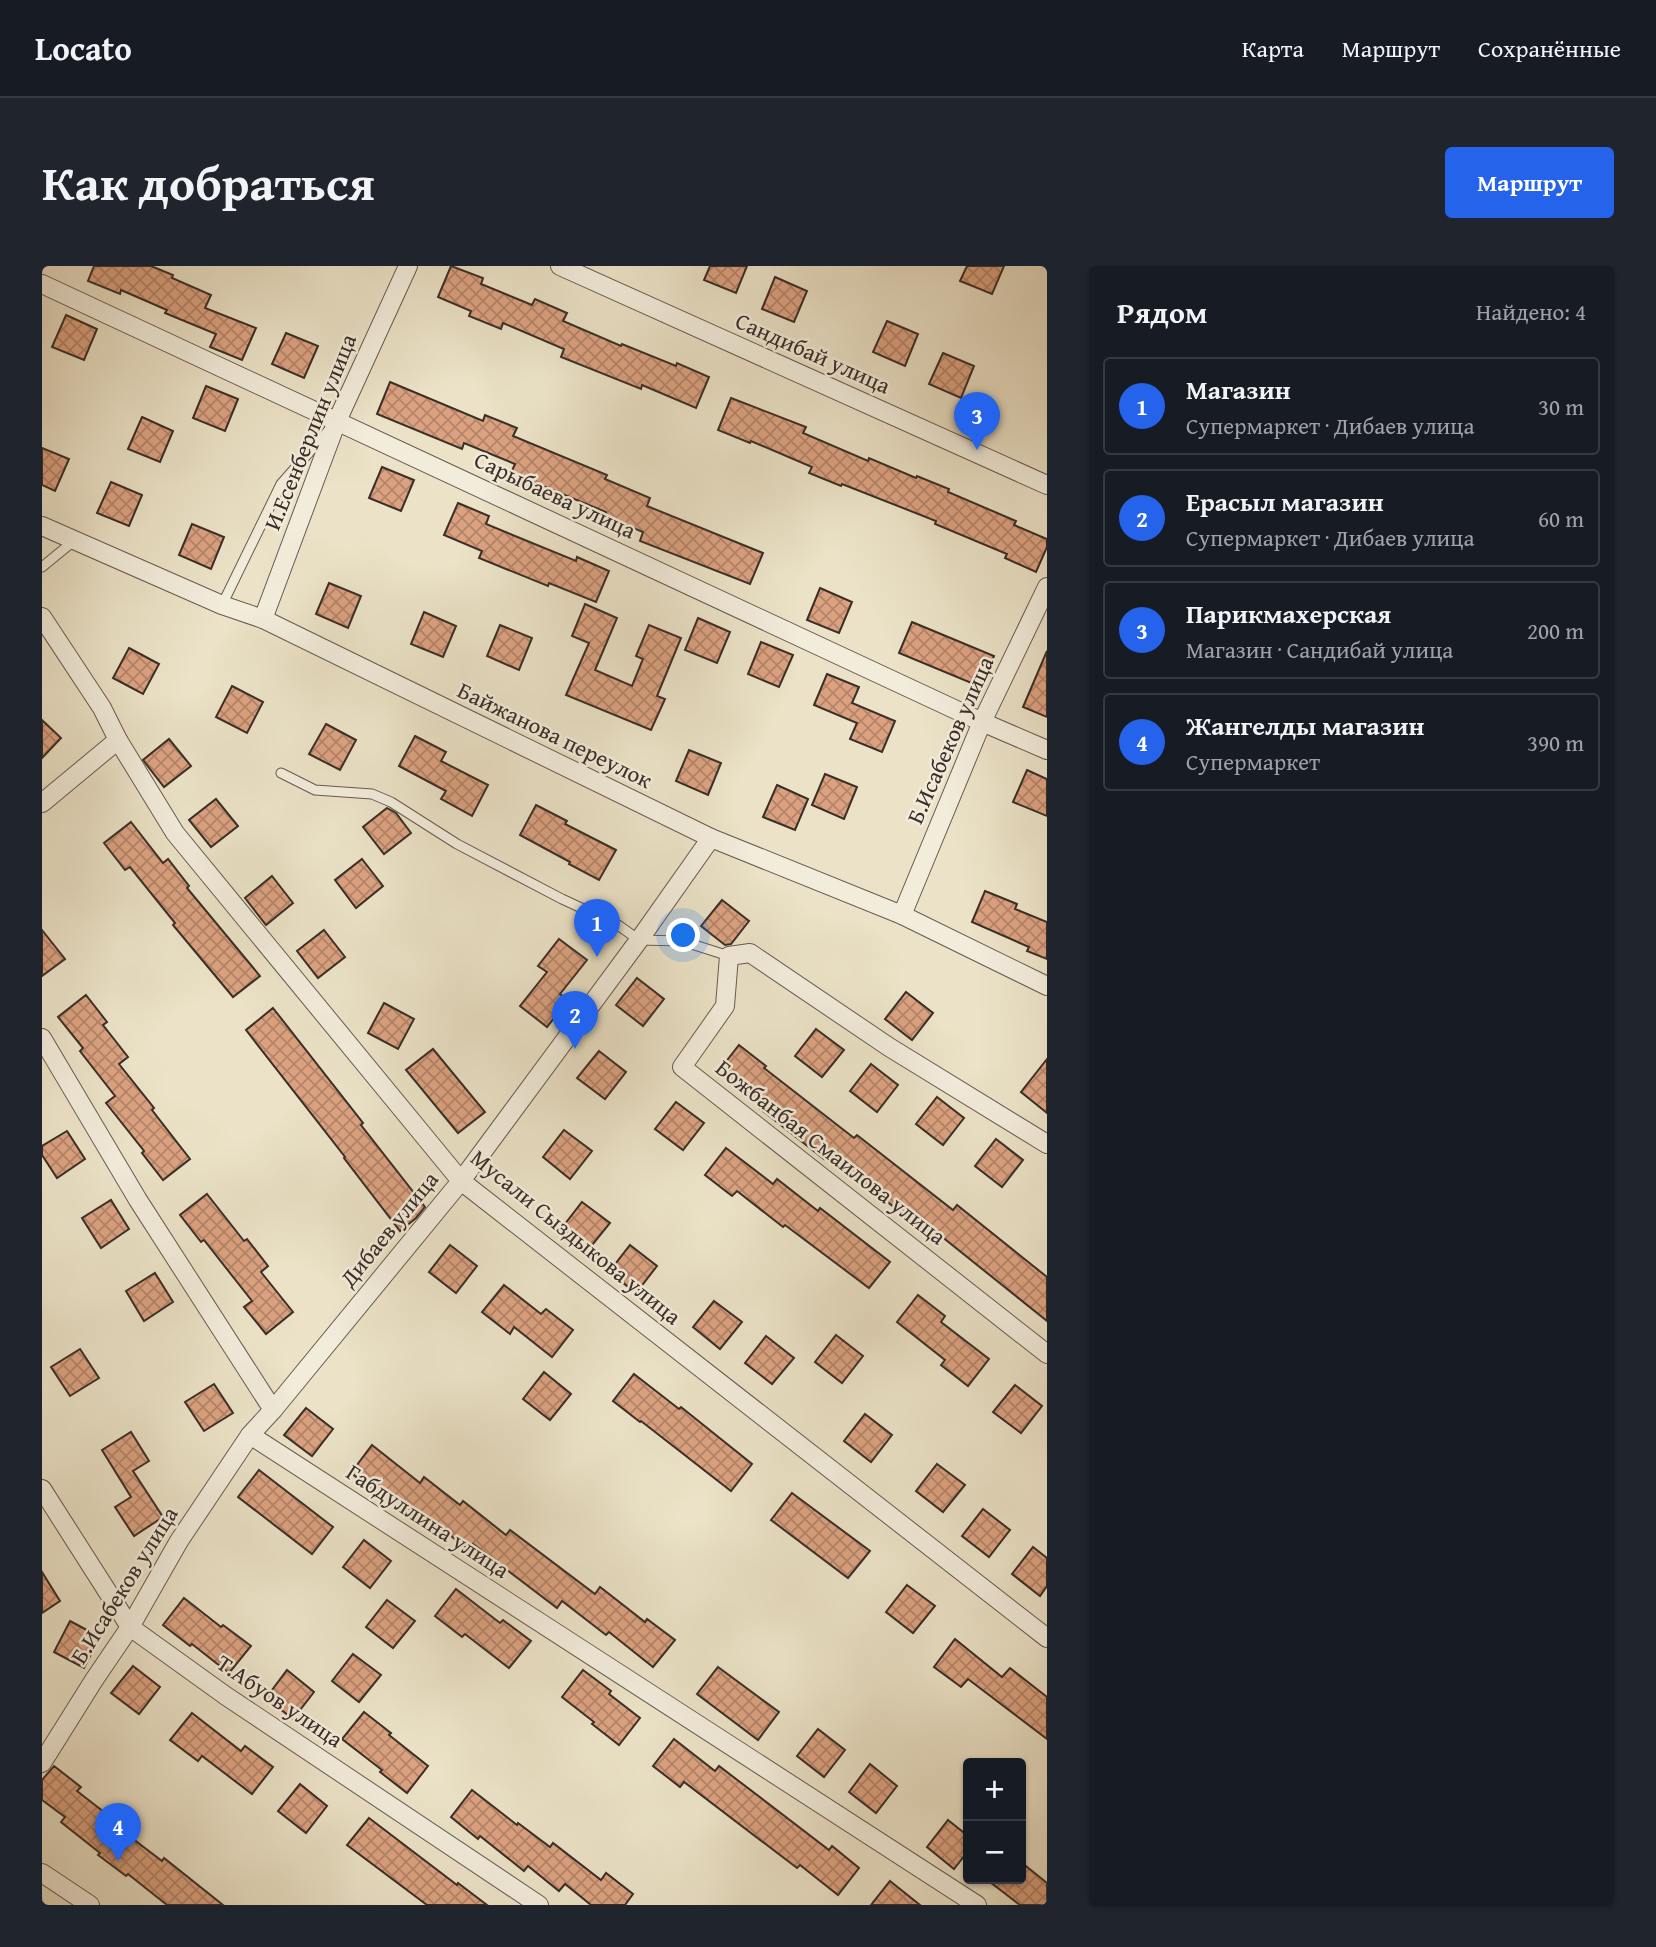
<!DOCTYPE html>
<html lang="ru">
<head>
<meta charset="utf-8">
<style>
  body { margin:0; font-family:"Gentium Book Plus",serif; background:#20242c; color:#f1f3f6 }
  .controls { position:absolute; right:21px; bottom:21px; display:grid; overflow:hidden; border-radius:7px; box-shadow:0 2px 5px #0004 }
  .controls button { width:63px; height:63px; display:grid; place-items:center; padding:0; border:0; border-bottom:2px solid #363941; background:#171b24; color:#f1f3f6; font:35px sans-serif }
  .you { position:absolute; left:642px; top:670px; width:24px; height:24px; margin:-18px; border:5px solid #fff; border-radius:50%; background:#1a73e8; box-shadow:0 0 0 10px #1a73e833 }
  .badge { display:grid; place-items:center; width:46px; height:46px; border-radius:50%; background:#2563eb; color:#fff; font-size:23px; font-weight:700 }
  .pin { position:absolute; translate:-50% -58px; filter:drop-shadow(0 2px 4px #0008) }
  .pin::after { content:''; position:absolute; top:37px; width:24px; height:21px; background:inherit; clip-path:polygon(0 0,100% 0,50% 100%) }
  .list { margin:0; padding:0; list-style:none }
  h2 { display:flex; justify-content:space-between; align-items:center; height:91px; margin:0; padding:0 28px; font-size:30px }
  h2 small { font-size:23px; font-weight:400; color:#9ea1a6 }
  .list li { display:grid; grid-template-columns:46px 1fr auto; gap:21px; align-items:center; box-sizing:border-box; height:98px; margin:0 14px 14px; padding:0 14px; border:2px solid #363941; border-radius:7px }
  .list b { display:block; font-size:26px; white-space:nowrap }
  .list p { margin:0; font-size:23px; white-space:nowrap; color:#9ea1a6 }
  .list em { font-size:23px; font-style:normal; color:#9ea1a6 }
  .map { position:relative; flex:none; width:1005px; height:1639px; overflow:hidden; border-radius:7px }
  header { display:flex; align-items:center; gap:42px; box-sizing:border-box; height:98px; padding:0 35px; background:#171b24; border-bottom:2px solid #363941 }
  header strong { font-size:33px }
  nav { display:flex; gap:38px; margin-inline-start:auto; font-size:24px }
  .intro { display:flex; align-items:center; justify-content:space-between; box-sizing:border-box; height:168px; padding:0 42px }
  h1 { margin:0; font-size:49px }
  .button { padding:18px 32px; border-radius:7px; background:#2563eb; color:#fff; font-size:24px; font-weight:700 }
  main { display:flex; gap:42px; padding:0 42px }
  aside { flex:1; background:#171b24; border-radius:7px; box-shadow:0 2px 5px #0004 }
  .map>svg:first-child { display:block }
</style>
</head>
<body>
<header>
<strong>Locato</strong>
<nav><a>Карта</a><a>Маршрут</a><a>Сохранённые</a></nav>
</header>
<div class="intro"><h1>Как добраться</h1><a class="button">Маршрут</a></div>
<main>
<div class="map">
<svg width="1005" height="1639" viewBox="0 0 1005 1639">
  <defs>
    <pattern id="building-cross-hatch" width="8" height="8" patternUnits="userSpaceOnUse" patternTransform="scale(1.75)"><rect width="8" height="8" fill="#dca280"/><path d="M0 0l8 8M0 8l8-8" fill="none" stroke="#b38469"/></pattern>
  </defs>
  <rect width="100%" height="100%" fill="#ebe2c7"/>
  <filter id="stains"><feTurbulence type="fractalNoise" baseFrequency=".00286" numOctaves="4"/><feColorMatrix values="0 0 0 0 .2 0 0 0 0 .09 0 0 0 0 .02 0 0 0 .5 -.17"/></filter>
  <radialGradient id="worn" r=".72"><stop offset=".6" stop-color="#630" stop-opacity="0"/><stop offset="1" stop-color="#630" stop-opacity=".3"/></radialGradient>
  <g fill="url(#building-cross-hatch)" stroke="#3a2e28" stroke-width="2">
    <polygon points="52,0 109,0 131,9 130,12 169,29 163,42 214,62 200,94 168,81 174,68 123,47 125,44 79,24 78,28 46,15"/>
    <polygon points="409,0 441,12 439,18 490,39 493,33 525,47 521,55 579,80 580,78 634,100 635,97 667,111 654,142 600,119 599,123 519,91 522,83 461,57 459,63 427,50 429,45 396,31"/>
    <polygon points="668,0 705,0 694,27 662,14"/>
    <polygon points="925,0 962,0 950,28 918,15"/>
    <polygon points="733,11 765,25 752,56 720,43"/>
    <polygon points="24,49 55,63 42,94 10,81"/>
    <polygon points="845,55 876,68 863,100 831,86"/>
    <polygon points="244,67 276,80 262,112 230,98"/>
    <polygon points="901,87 932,100 919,132 887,118"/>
    <polygon points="348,116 441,155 443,149 475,162 471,170 565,209 563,213 608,232 605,240 721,287 708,318 598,275 601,266 563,250 564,246 469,207 473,198 422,177 420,183 335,148"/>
    <polygon points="164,120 196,133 183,165 151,152"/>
    <polygon points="689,132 764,161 761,167 826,195 827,192 874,212 875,210 907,223 906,226 974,255 972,259 1005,273 1005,281 994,306 963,292 965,288 893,258 894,255 800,218 799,220 767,207 770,201 709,175 708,177 676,164"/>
    <polygon points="100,151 131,165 118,196 86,183"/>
    <polygon points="0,182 27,193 13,225 0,219"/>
    <polygon points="340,201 372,214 359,245 327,232"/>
    <polygon points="69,216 100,229 87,260 55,247"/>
    <polygon points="416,237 447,250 444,258 534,295 535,291 567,305 554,336 507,317 506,320 437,292 440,285 402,269"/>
    <polygon points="150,258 182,271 169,303 137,289"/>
    <polygon points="287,317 319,330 306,362 274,348"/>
    <polygon points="778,322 810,336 797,367 765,354"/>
    <polygon points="543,338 575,352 553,404 590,420 601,393 594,390 607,359 639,372 615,430 623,433 609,464 524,429 547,377 530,370"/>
    <polygon points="382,346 414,360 401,391 369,378"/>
    <polygon points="656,352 688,366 675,397 643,384"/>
    <polygon points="870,356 952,390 939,421 857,387"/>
    <polygon points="458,359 490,372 477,404 445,390"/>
    <polygon points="719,376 751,389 737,421 706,408"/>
    <polygon points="87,382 117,398 101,428 71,412"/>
    <polygon points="1005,385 1005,451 981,441"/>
    <polygon points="785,408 817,421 810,437 853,455 840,486 808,473 815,457 772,439"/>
    <polygon points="190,420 221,436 205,467 174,451"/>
    <polygon points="0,454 19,472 0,492"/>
    <polygon points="284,458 314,474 298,504 267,488"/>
    <polygon points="373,470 404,486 399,495 446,519 430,550 399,533 404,525 357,500"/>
    <polygon points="127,473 149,500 122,521 101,494"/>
    <polygon points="647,484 679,497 666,529 634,515"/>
    <polygon points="985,504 1005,513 1005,550 971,536"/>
    <polygon points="783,508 815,521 802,553 770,539"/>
    <polygon points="735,519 766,533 753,564 721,551"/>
    <polygon points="174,533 196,560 169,581 147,554"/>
    <polygon points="494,539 525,555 523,558 574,584 557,614 527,598 528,596 478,569"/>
    <polygon points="345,542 354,547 369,567 342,588 321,561"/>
    <polygon points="89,556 121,597 126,593 147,620 145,622 218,710 191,731 131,659 133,657 88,601 83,604 62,577"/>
    <polygon points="320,593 341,620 314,642 293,614"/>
    <polygon points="230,610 251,637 224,659 203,632"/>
    <polygon points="943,625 975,638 973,643 1005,656 1005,693 985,685 987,681 930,656"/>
    <polygon points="680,634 707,655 689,678 683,679 659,660"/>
    <polygon points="0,664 23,693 0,710"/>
    <polygon points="282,664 303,691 276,712 255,685"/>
    <polygon points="517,673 545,694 518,728 526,734 505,761 478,740 505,706 496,700"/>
    <polygon points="595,712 622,733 601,760 574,739"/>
    <polygon points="864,726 891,747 870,774 843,753"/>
    <polygon points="44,729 65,756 61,759 86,791 77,798 112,842 110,844 148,893 121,914 100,887 102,885 64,837 73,830 38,785 41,782 16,751"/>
    <polygon points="342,737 372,753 356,783 326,767"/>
    <polygon points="231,742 321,857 319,859 383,941 374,952 358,965 302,892 303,891 204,764"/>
    <polygon points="774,763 802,784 780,811 753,790"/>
    <polygon points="697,779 724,800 722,802 812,872 815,869 911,944 915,939 1005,1011 1005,1055 874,950 870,955 785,889 782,893 717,842 719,840 676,806"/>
    <polygon points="391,783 443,846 416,867 364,804"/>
    <polygon points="557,785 584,806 563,833 535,812"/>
    <polygon points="1005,793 1005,847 979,826"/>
    <polygon points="829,798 856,819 835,846 808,825"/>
    <polygon points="895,831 922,852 901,879 874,858"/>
    <polygon points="634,836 662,857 641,884 613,863"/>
    <polygon points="522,864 550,885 528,913 501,891"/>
    <polygon points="25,865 43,893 15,912 0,889 0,880"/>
    <polygon points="954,873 981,894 960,921 933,900"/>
    <polygon points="684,882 731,918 735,913 776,945 778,942 848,996 827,1022 743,959 741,961 695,925 690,930 663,909"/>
    <polygon points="165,928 202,975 205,973 226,1000 219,1006 251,1046 224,1068 202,1041 210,1035 162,974 159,976 138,949"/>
    <polygon points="69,934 87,963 59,982 40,952"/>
    <polygon points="540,936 568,957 546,984 519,963"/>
    <polygon points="408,979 435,1000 414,1027 387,1006"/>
    <polygon points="588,979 615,1000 594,1027 567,1006"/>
    <polygon points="113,1007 131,1036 102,1055 84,1025"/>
    <polygon points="462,1019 499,1048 504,1043 531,1064 510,1091 472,1061 468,1068 440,1046"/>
    <polygon points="876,1029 903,1050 899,1056 947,1093 926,1120 899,1099 903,1094 855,1056"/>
    <polygon points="672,1035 700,1056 678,1083 651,1061"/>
    <polygon points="794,1069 821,1090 800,1117 773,1096"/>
    <polygon points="724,1070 752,1092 730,1118 703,1097"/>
    <polygon points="38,1083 57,1112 28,1130 9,1101"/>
    <polygon points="502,1106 529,1128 508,1154 481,1133"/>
    <polygon points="592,1108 637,1143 639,1141 710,1198 689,1225 599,1155 598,1156 571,1135"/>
    <polygon points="172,1118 191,1147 162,1165 143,1136"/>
    <polygon points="973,1119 1000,1140 979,1167 951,1146"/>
    <polygon points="264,1142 291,1163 270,1190 242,1169"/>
    <polygon points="823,1148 850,1169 829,1196 802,1175"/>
    <polygon points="89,1166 107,1195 91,1205 121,1251 92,1270 73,1241 89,1231 60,1184"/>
    <polygon points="330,1179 378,1217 382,1211 418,1239 421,1235 464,1269 468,1264 553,1328 558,1321 603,1356 605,1353 633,1374 611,1401 567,1366 564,1369 520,1335 515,1342 431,1278 427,1284 391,1256 388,1259 341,1222 336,1228 309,1207"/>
    <polygon points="895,1198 923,1219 901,1246 874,1225"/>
    <polygon points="217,1204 291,1261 270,1288 196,1231"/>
    <polygon points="750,1227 828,1285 806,1312 729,1254"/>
    <polygon points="941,1243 968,1264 947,1291 920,1270"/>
    <polygon points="322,1274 349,1295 328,1322 301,1301"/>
    <polygon points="991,1281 1005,1292 1005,1320 998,1330 970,1308"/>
    <polygon points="0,1306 18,1335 0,1347"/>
    <polygon points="865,1319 893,1340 871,1367 844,1346"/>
    <polygon points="414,1323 458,1357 461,1354 489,1375 467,1402 423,1368 420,1371 393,1350"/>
    <polygon points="142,1332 179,1361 181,1359 209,1380 187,1407 150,1378 148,1380 121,1359"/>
    <polygon points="345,1334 373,1355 351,1382 324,1361"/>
    <polygon points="28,1355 58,1371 42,1402 12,1386"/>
    <polygon points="913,1373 960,1411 968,1402 1005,1431 1005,1473 926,1413 919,1421 892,1401"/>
    <polygon points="311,1388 339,1409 317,1436 290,1415"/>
    <polygon points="91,1400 118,1421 97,1448 69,1427"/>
    <polygon points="676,1401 737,1446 716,1474 655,1428"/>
    <polygon points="245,1404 272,1426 251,1453 224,1432"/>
    <polygon points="541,1404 569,1425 567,1428 598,1452 577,1479 550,1458 552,1456 520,1431"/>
    <polygon points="322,1446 349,1467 347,1469 386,1500 365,1527 338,1506 340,1504 300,1473"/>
    <polygon points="150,1447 199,1485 203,1480 231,1501 210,1528 160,1490 156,1495 128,1474"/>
    <polygon points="776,1463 803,1484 782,1511 755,1490"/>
    <polygon points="632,1473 673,1505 677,1500 787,1584 790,1580 817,1602 796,1629 758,1599 755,1602 642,1516 638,1521 611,1500"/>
    <polygon points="828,1498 855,1520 834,1547 807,1526"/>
    <polygon points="12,1500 39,1521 35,1525 67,1550 65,1553 120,1595 122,1592 181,1639 125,1639 86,1608 84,1610 56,1589 58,1587 19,1556 23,1551 0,1534 0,1514"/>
    <polygon points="258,1518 285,1540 264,1567 236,1545"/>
    <polygon points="430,1524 475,1559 476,1557 508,1581 511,1577 559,1614 564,1607 591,1628 583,1639 549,1639 523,1618 517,1625 486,1600 482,1605 438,1570 436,1573 409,1551"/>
    <polygon points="327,1552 415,1619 416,1617 445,1639 385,1639 305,1579"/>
    <polygon points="906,1554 926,1570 926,1585 912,1603 885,1581"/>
    <polygon points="979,1596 1005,1617 1005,1639 978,1639 944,1613 979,1613"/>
    <polygon points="848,1615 878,1639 829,1639"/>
  </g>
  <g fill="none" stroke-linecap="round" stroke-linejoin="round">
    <g stroke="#665b50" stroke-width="11">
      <g id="lane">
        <polyline points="0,301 33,274"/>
        <polyline points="180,339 239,218 286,165"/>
        <polyline points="239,507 273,524 330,528 349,536 415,578 520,633 576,659 597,674 640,675 687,690"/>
      </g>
    </g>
    <g stroke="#665b50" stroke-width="20">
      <g id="street">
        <polyline points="518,0 1005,219"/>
        <polyline points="0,18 940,456 1005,484"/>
        <polyline points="0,260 180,339 221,353 669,572 860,649 1005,720"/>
        <polyline points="0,351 60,442 76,474 133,567 419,915 1005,1372"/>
        <polyline points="221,353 295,155 366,0"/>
        <polyline points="0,537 76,474"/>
        <polyline points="860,649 940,456 1005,321"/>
        <polyline points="0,772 96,934 231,1144 208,1169 935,1639"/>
        <polyline points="1005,878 847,781 708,687 687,690 683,740 640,801 1005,1088"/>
        <polyline points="231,1144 419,915 597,674 669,572"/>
        <polyline points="0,1223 88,1361 184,1430 497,1639"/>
        <polyline points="0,1497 52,1414 88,1361 137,1275 208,1169"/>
        <polyline points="0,1607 48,1639"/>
      </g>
    </g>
    <use href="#lane" stroke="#f2ecdb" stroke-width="9"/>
    <use href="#street" stroke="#f2ecdb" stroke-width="18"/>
  </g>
  <g text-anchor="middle" stroke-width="5" stroke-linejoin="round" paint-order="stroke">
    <g font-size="23" fill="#3a2e28" stroke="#f2ecdb">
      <text transform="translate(771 87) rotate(24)" y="8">Сандибай улица</text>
      <text transform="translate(268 166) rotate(-68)" y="8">И.Есенберлин улица</text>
      <text transform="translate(513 229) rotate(25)" y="8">Сарыбаева улица</text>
      <text transform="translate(513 469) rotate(26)" y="8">Байжанова переулок</text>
      <text transform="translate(908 474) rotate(-66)" y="8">Б.Исабеков улица</text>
      <text transform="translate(789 886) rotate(38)" y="8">Божбанбая Смаилова улица</text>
      <text transform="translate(347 963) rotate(-51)" y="8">Дибаев улица</text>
      <text transform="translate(534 971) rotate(39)" y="8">Мусали Сыздыкова улица</text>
      <text transform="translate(386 1255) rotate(33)" y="8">Габдуллина улица</text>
      <text transform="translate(82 1319) rotate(-58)" y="8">Б.Исабеков улица</text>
      <text transform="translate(238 1435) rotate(34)" y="8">Т.Абуов улица</text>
    </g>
  </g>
  <rect width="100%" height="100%" filter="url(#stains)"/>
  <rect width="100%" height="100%" fill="url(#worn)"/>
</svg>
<div class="controls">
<button>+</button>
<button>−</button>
</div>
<div class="you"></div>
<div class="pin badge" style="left:555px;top:691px">1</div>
<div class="pin badge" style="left:533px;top:783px">2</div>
<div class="pin badge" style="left:935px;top:184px">3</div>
<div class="pin badge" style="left:76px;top:1595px">4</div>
</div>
<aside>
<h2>Рядом<small>Найдено: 4</small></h2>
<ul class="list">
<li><span class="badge">1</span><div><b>Магазин</b><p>Супермаркет · Дибаев улица</p></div><em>30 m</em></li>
<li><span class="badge">2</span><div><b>Ерасыл магазин</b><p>Супермаркет · Дибаев улица</p></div><em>60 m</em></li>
<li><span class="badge">3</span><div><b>Парикмахерская</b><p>Магазин · Сандибай улица</p></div><em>200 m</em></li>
<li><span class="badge">4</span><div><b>Жангелды магазин</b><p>Супермаркет</p></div><em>390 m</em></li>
</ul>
</aside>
</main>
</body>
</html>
